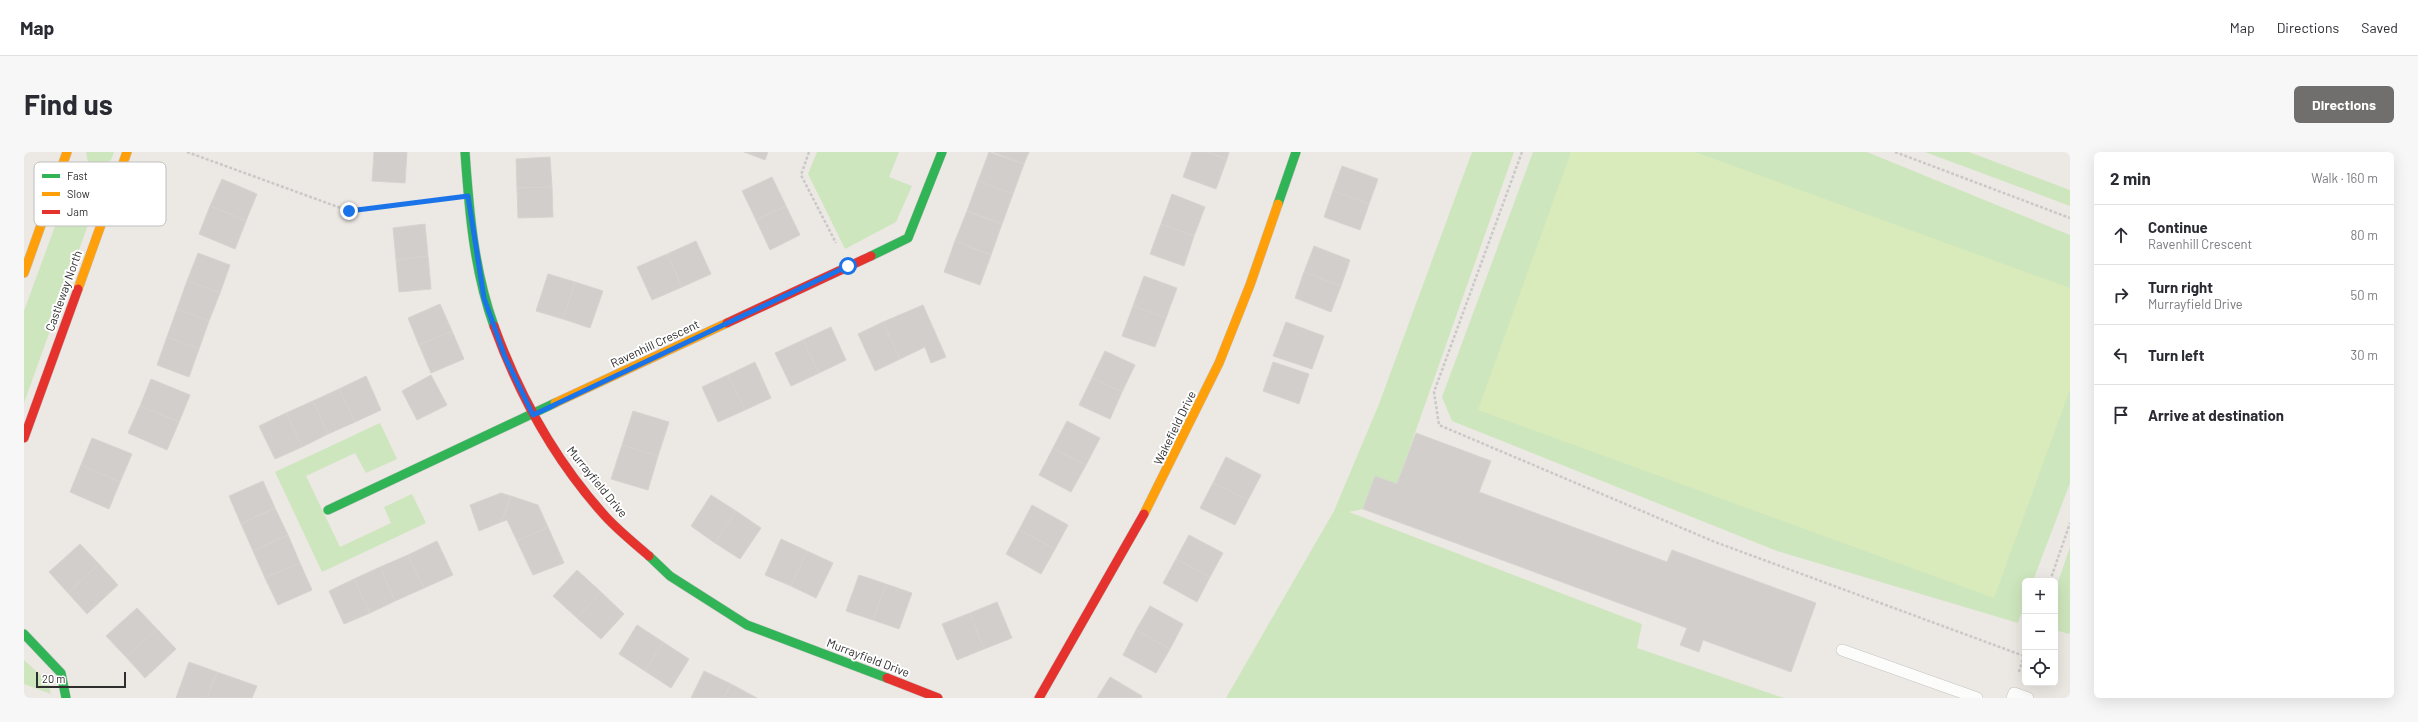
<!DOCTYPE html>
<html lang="en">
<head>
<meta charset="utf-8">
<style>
  body { margin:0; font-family:Barlow,sans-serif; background:#f7f7f7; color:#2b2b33 }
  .controls { position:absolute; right:12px; bottom:12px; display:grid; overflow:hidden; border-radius:6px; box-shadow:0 4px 16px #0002 }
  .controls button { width:36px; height:36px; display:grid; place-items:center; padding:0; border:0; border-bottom:1px solid #e1e1e2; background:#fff; color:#2b2b33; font:20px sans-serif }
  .scale { position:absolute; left:12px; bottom:10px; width:90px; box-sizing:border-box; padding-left:4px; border:2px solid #2e2e2e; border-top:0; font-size:11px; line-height:14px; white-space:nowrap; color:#2e2e2e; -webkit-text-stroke:3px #fff; paint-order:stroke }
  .stop { position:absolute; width:12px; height:12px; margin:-9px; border:3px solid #1a73e8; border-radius:50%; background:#fff }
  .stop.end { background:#1a73e8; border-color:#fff; box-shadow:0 1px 4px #0008 }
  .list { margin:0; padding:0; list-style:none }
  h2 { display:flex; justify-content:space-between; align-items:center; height:52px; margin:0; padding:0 16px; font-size:17px }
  h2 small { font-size:13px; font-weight:400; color:#7c7c81 }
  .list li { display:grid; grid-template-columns:26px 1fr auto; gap:12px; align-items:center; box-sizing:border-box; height:60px; padding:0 16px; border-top:1px solid #e1e1e2 }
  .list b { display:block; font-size:15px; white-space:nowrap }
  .list p { margin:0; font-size:13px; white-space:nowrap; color:#7c7c81 }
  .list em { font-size:13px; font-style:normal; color:#7c7c81 }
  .icon { flex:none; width:22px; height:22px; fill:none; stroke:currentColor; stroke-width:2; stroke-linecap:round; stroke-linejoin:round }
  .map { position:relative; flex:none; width:2046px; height:546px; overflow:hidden; border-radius:6px }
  header { display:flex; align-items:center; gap:24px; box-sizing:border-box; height:56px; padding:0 20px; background:#fff; border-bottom:1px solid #e1e1e2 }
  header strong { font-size:19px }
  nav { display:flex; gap:22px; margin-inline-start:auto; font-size:14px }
  .intro { display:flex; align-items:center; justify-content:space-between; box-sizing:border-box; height:96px; padding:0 24px }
  h1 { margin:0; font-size:28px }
  .button { padding:10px 18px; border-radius:6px; background:#706f6e; color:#fff; font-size:14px; font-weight:700 }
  main { display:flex; gap:24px; padding:0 24px }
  aside { flex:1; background:#fff; border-radius:6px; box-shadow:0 4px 16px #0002 }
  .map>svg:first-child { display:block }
</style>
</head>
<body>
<header>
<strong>Map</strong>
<nav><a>Map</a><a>Directions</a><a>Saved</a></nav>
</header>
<div class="intro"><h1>Find us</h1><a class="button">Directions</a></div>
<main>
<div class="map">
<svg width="2046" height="546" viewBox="0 0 2046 546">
  <rect width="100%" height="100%" fill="#ece8e4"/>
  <g fill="#cee6be">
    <polygon points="62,0 90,0 87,8 76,16 64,11"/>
    <polygon points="793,0 875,0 865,25 888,34 872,70 821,97 784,22"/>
    <polygon points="1448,0 1490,0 1373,332 1351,324 1339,357 1325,360 1618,472 1613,496 1760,546 1202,546 1310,359 1355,252"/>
    <polygon points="1509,0 1843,0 2046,83 2046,331 2009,429 2001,429 2001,452 1994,471 1753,399 1428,269 1418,245"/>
    <polygon points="1901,0 1945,0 2046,38 2046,54"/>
    <polygon points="56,40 67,45 70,56 0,251 0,159 42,44"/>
    <polygon points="356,271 373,307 342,321 331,301 282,324 316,395 367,371 360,355 388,342 402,371 298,420 251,320"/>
    <polygon points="2046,395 2046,480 2045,482 2031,478 2031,439"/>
    <polygon points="0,508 24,530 27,542 0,532"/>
  </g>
  <polygon fill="#d9eabb" points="1547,0 1671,0 2046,136 2046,237 1970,446 1454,258"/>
  <g fill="#d1cecb" stroke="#d7d4d0">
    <polygon points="350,0 383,0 381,31 348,29"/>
    <polygon points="720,0 744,0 741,8"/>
    <polygon points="965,0 1000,12 989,42 954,29"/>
    <polygon points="969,0 1005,0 1000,12"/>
    <polygon points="1168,0 1183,0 1203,7 1192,37 1159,25"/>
    <polygon points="1183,0 1205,0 1203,7"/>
    <polygon points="526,5 528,35 493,36 492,7"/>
    <polygon points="1318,14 1354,27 1345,52 1309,39"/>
    <polygon points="748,25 762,54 732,68 718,39"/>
    <polygon points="198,27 233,42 222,69 186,54"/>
    <polygon points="954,29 989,42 978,72 943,59"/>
    <polygon points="528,35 529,65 494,66 493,36"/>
    <polygon points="1309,39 1345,52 1336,78 1300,65"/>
    <polygon points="1148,42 1181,55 1170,84 1137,72"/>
    <polygon points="186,54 222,69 211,97 175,82"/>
    <polygon points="762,54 776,83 746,98 732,68"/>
    <polygon points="943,59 978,72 967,103 931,89"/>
    <polygon points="401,72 404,104 372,108 369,76"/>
    <polygon points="1137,72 1170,84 1160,114 1126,102"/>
    <polygon points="672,89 687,122 658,135 643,102"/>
    <polygon points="931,89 967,103 956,133 920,120"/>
    <polygon points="1290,94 1326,108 1317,134 1280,120"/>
    <polygon points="174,101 206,113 196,141 163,129"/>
    <polygon points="643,102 658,135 628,148 613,115"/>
    <polygon points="404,104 407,137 375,140 372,108"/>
    <polygon points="1280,120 1317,134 1307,160 1271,146"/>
    <polygon points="524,122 551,130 539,167 512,159"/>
    <polygon points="1120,124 1153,136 1142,166 1109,154"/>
    <polygon points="163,129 196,141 185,169 153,157"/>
    <polygon points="551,130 579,139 566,176 539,167"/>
    <polygon points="416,152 428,179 395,193 384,166"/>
    <polygon points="899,153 922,205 907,211 901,195 876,207 859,170"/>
    <polygon points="1109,154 1142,166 1131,195 1098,184"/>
    <polygon points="153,157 185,169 175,197 143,185"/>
    <polygon points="859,170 876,207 851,219 834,182"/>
    <polygon points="1262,170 1300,184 1288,217 1249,204"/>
    <polygon points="807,175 822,208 795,221 779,188"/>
    <polygon points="428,179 440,207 407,221 395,193"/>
    <polygon points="143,185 175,197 165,225 133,213"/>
    <polygon points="779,188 795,221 767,234 751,201"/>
    <polygon points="1081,199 1111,213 1098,240 1068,226"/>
    <polygon points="731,210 747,246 721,258 704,223"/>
    <polygon points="1249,210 1285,222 1275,252 1239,239"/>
    <polygon points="407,223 423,253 393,268 378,239"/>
    <polygon points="704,223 721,258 694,270 678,235"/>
    <polygon points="342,224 357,258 331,270 315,237"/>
    <polygon points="1068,226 1098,240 1086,267 1055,253"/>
    <polygon points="127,227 166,243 155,270 116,254"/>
    <polygon points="315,237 331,270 304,282 289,249"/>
    <polygon points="289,249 304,282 278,295 262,261"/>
    <polygon points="116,254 155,270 143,298 104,281"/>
    <polygon points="609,259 645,270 634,304 598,293"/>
    <polygon points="262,261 278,295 251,307 235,274"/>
    <polygon points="1043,269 1076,286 1062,313 1029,296"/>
    <polygon points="1392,281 1467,309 1455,340 1643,410 1648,398 1792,451 1767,520 1679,488 1675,500 1656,493 1663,476 1339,357 1351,324 1373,332"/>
    <polygon points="68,286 108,302 96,330 57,313"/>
    <polygon points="598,293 634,304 624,338 587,327"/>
    <polygon points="1029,296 1062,313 1047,340 1015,323"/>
    <polygon points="1202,305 1237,323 1224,348 1189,331"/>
    <polygon points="57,313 96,330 85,357 46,340"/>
    <polygon points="239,329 251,356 217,372 205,344"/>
    <polygon points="1189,331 1224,348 1211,373 1176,356"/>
    <polygon points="477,341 487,344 477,370 455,379 446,353"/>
    <polygon points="687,343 712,359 691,391 667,374"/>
    <polygon points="487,344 514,353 524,375 493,389 483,368 477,370"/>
    <polygon points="1008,353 1044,373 1031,397 995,378"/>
    <polygon points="251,356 264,383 229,399 217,372"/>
    <polygon points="712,359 737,376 716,407 691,391"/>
    <polygon points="524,375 540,411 509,423 493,389"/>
    <polygon points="995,378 1031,397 1017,422 982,402"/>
    <polygon points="264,383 276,411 241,426 229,399"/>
    <polygon points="1165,383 1199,401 1186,425 1152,407"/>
    <polygon points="757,387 783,399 767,434 741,423"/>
    <polygon points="413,389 429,423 400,436 384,403"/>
    <polygon points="56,392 75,412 44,441 25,420"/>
    <polygon points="783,399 809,411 792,446 767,434"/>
    <polygon points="384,403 400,436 371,449 356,415"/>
    <polygon points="1152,407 1186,425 1173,450 1139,431"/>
    <polygon points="276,411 288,438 254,453 241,426"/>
    <polygon points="75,412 94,433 63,462 44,441"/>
    <polygon points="356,415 371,449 346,461 330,427"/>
    <polygon points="553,418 577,440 553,466 529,444"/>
    <polygon points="835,423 862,432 849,468 822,459"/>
    <polygon points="330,427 346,461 320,472 305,439"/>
    <polygon points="862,432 888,441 875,477 849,468"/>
    <polygon points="577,440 600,462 577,487 553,466"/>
    <polygon points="973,450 988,486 960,497 946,461"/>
    <polygon points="1126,454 1159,472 1146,497 1112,478"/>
    <polygon points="113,456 133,477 102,505 82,484"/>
    <polygon points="946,461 960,497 933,508 918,472"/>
    <polygon points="613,473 639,490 621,519 595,502"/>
    <polygon points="133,477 152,497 121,526 102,505"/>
    <polygon points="1112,478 1146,497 1132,521 1099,503"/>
    <polygon points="639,490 665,507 647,536 621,519"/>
    <polygon points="165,510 193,520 183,546 152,546"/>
    <polygon points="680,519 707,532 700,546 667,546"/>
    <polygon points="193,520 233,534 228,546 183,546"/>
    <polygon points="1086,525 1118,544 1117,546 1073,546"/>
    <polygon points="707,532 733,546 700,546"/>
  </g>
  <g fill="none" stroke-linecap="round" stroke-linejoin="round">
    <g stroke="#c5c4c5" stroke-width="12">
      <g id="lane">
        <polyline points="1818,498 1953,546"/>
        <polyline points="1988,546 1990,541 2004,546"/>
      </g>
    </g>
    <g stroke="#c5c4c5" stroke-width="10">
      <g id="fast">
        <path d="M441,0C445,58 450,119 470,174"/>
        <polyline points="1254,52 1272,0"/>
        <polyline points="847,104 884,86 918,0"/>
        <polyline points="304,358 531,251"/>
        <polyline points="625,404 646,424 723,473 863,526"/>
        <polyline points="0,482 37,521 42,546"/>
      </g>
    </g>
    <g stroke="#c5c4c5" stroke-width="10">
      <g id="slow">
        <polyline points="38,15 91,34"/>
        <polyline points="0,121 43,0"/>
        <polyline points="54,137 103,0"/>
        <polyline points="531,251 703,171"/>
        <polyline points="1120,362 1195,211 1226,133 1254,52"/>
      </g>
    </g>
    <g stroke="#c5c4c5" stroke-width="10">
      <g id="jam">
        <polyline points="703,171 847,104"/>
        <path d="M470,174C495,243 532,310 582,365C595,379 610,391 625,404"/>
        <polyline points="0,286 54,137"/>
        <polyline points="863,526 914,546"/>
        <polyline points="1015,546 1120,362"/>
      </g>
    </g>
    <g stroke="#c9c9c8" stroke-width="2.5" stroke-dasharray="3 2" stroke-linecap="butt">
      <polyline points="163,0 325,59 418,48"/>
      <polyline points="785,0 777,23 812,91"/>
      <polyline points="1498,0 1410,240 1415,273 1691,390 2000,504"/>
      <polyline points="1871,0 2046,66"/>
      <polyline points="2026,429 2046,371"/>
      <polyline points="1995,520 2001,499"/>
    </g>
    <use href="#lane" stroke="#fcfcfb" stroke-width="11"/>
    <use href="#fast" stroke="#30b455" stroke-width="9"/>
    <use href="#slow" stroke="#ff9f0a" stroke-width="9"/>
    <use href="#jam" stroke="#e5322d" stroke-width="9"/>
  </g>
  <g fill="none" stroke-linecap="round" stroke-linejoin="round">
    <polyline stroke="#1a73e8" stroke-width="5" points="325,59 444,44 460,146 481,205 509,263 824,114"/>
  </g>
  <g text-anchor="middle" stroke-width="4" stroke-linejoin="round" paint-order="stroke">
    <g font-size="12" fill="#2e2e2e" stroke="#fff">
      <text transform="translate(40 139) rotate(-70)" y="4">Castleway North</text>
      <text transform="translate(631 192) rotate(-25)" y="4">Ravenhill Crescent</text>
      <text transform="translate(1151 276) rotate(-64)" y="4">Wakefield Drive</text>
      <text transform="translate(573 330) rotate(51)" y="4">Murrayfield Drive</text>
      <text transform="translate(844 506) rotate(21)" y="4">Murrayfield Drive</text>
    </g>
  </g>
  <rect x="10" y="10" width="132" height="64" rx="6" fill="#fff" stroke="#c0c0c0" stroke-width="1"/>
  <rect x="18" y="22" width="18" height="4" fill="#30b455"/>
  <rect x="18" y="40" width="18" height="4" fill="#ff9f0a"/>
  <rect x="18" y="58" width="18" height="4" fill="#e5322d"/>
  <g font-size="11" fill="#2e2e2e">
    <text x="43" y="28">Fast</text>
    <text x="43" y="46">Slow</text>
    <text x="43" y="64">Jam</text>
  </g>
</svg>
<div class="controls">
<button>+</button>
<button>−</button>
<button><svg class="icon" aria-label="locate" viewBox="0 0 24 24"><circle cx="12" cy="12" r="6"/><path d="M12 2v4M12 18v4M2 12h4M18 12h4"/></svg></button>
</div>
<div class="scale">20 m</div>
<div class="stop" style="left:824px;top:114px"></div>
<div class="stop end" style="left:325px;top:59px"></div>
</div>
<aside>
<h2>2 min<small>Walk · 160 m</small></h2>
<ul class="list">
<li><svg class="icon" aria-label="ahead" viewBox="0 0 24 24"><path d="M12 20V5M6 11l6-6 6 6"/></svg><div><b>Continue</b><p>Ravenhill Crescent</p></div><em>80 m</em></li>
<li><svg class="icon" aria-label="right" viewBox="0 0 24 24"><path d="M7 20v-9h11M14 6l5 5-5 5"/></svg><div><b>Turn right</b><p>Murrayfield Drive</p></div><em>50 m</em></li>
<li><svg class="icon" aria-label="left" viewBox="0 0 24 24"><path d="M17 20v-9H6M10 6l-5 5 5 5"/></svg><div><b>Turn left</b></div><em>30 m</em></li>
<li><svg class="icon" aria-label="arrive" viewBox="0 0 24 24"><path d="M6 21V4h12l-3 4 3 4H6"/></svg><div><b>Arrive at destination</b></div></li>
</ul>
</aside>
</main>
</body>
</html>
